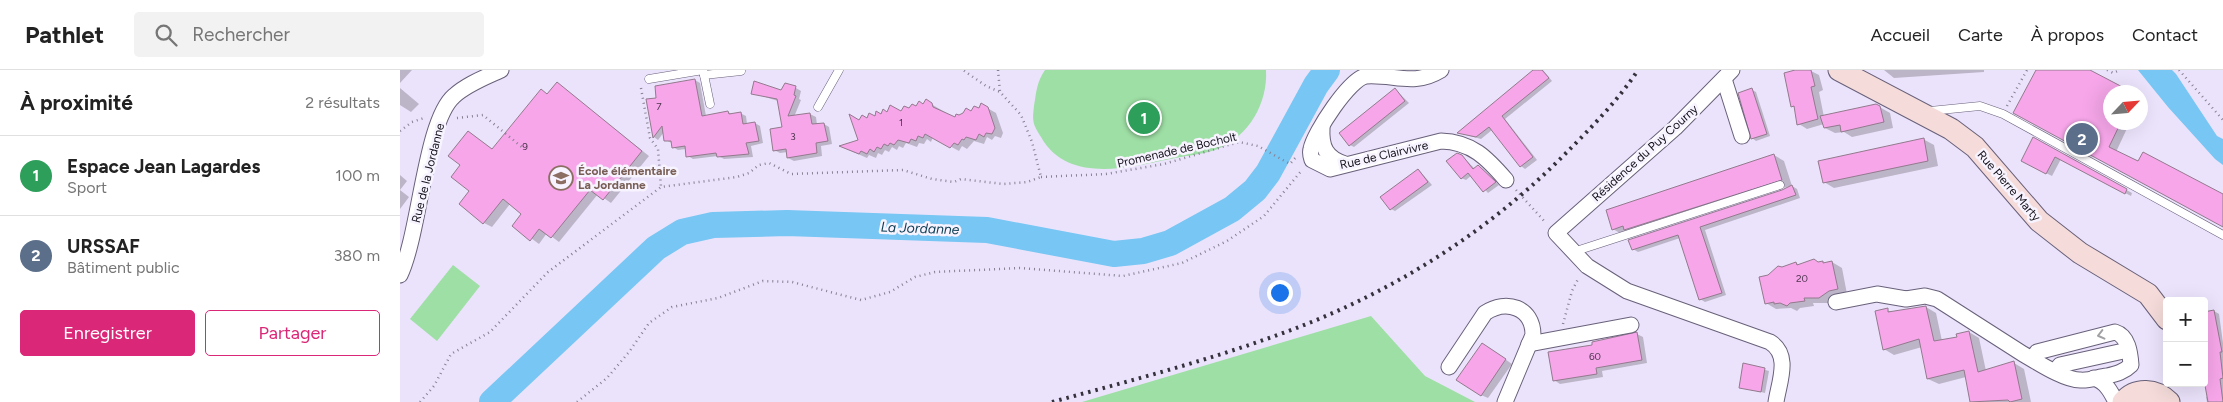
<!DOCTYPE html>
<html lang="fr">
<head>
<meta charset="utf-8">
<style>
  body { margin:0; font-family:Figtree,sans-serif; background:#f2f2f2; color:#222 }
  .controls { position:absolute; right:15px; bottom:15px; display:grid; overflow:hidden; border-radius:5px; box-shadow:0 5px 20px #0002 }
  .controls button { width:45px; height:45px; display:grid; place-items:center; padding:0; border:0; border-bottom:1px solid #e0e0e0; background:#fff; color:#222; font:25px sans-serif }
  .compass { position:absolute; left:1703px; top:15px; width:45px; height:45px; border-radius:50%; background:#fff; box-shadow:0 5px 20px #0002; rotate:64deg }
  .you { position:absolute; left:879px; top:222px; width:18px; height:18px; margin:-12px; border:4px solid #fff; border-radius:50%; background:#1a73e8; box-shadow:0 0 0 8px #1a73e833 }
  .badge { display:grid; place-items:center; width:32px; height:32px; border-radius:50%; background:#db2777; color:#fff; font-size:16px; font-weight:700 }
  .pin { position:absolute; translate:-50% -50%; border:2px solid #fff; box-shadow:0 1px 5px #0006 }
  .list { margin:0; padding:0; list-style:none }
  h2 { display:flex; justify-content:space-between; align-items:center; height:65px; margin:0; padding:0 20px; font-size:21px }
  h2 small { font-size:16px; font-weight:400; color:#767676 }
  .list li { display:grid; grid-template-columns:32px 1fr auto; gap:15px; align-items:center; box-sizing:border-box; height:80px; padding:0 20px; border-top:1px solid #e0e0e0 }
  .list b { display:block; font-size:19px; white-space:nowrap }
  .list p { margin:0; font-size:16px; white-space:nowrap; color:#767676 }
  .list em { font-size:16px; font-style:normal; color:#767676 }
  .actions { display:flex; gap:10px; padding:15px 20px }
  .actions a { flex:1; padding:11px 0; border:1px solid #db2777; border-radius:5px; text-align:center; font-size:18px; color:#db2777 }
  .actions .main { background:#db2777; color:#fff }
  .icon { flex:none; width:28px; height:28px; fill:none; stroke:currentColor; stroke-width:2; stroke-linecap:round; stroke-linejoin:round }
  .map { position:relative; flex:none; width:1823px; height:332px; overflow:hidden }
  header { display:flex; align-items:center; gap:30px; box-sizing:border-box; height:70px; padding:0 25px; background:#fff; border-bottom:1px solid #e0e0e0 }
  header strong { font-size:24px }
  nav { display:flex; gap:28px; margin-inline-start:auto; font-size:18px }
  .search { width:350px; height:45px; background:#f2f2f2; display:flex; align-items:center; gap:12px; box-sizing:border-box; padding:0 18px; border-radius:5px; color:#767676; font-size:19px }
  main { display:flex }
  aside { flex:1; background:#fff }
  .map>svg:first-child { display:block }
</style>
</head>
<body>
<header>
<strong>Pathlet</strong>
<div class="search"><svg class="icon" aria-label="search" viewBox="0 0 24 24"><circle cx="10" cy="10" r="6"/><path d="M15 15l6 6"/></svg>Rechercher</div>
<nav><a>Accueil</a><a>Carte</a><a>À propos</a><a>Contact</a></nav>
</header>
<main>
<aside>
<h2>À proximité<small>2 résultats</small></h2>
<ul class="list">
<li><span class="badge" style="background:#2e9e5b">1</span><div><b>Espace Jean Lagardes</b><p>Sport</p></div><em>100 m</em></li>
<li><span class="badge" style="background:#5c6f8a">2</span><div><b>URSSAF</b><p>Bâtiment public</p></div><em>380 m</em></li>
</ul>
<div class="actions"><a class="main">Enregistrer</a><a>Partager</a></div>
</aside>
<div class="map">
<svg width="1823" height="332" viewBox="0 0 1823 332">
  <rect width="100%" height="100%" fill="#ebe3fb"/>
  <g fill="#9edfa5">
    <path d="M645,0H866C868,33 849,66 818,79C802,85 782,86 765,90C724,99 666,112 641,67C633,54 632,52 634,36C636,23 637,11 645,0Z"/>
    <polygon points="53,195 80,216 37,271 10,249"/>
    <polygon points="971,246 1025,306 1075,332 682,332"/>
  </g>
  <polygon fill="#77c6f3" points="1738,0 1772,0 1776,4 1817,66 1823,69 1823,95 1815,89 1768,37"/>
  <g fill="#0003">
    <polygon points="0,0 12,0 0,13"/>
    <polygon points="1135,0 1143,0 1152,11 1105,49 1137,90 1125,99 1121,96 1092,60 1081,69 1059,63"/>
    <polygon points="1409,0 1419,5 1423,20 1419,22 1424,47 1476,35 1490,43 1493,58 1452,67 1444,62 1435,63 1425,58 1424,54 1407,59 1399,54 1396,38 1392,36"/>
    <polygon points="1484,0 1584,0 1584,2 1494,8"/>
    <polygon points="1637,0 1687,0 1729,22 1710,22 1710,52 1730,52 1716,82 1823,125 1823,155 1615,43"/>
    <polygon points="295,10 300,13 306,46 328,42 332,44 340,43 346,46 347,54 355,53 360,56 363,73 351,76 353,87 324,89 318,86 293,89 288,86 286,79 278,80 273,77 272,73 265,70 264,62 258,70 254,67 258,29"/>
    <polygon points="157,14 249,86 211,133 198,124 159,172 147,163 139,174 113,155 122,143 110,134 92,157 84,153 62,95 69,62 93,80"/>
    <polygon points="0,18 19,34 11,42 0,35"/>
    <polygon points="396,18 401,21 399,29 401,30 394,47 410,44 416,47 417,55 424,54 429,57 432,74 421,76 422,86 394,91 388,88 388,82 380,83 374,80 383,58 378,31 353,23 381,22"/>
    <polygon points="995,19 1009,33 954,77 950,75"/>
    <polygon points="1352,20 1356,22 1370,66 1356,71 1352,68"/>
    <polygon points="526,31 555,48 579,40 582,35 596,43 603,63 601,68 595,66 592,70 587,67 584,74 574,71 567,79 562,76 559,81 533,67 531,72 527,69 524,74 519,73 517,77 506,73 503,78 499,76 497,80 492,77 489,82 485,80 482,85 478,83 476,88 469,85 467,88 442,77 460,70 460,52 488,43 502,42 523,35"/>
    <polygon points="1523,69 1534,75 1538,96 1434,118 1424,112"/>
    <polygon points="1634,69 1732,123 1731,126 1661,89 1652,106 1622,91"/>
    <polygon points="1374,85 1384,91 1392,116 1397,119 1400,128 1305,160 1326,225 1305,232 1300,229 1280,168 1238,182 1233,179 1382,122 1390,116 1235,165 1223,165 1213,159"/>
    <polygon points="1062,86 1075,99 1079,96 1083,99 1099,115 1088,123 1072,105 1066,110 1061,108"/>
    <polygon points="1019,100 1032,115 995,141 991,139"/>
    <polygon points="0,105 7,111 0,120 9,127 0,139"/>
    <polygon points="1412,191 1425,193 1432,192 1442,198 1447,224 1429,233 1413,233 1414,236 1400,238 1397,241 1391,238 1376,239 1366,233 1369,206 1396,193 1400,195"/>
    <polygon points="1526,237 1536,243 1542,271 1558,268 1569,262 1579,268 1586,301 1614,293 1624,299 1631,332 1572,332 1566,307 1539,314 1528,309 1522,277 1494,285 1484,279 1487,240 1492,242"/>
    <polygon points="1814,241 1819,244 1823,273 1823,332 1807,332 1806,327 1808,326"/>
    <polygon points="1237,264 1243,267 1247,293 1202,301 1203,307 1160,314 1154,310 1194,276"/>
    <polygon points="1089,278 1112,294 1088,328 1081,325"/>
    <polygon points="1344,294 1369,301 1365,323 1340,317"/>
  </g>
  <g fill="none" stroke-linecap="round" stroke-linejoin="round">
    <polyline stroke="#77c6f3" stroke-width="26" points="92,332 256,178 282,162 313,155 387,153 587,160 714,184 743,181 770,173 832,139 855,120 868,103 916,15 927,0"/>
  </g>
  <g fill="#f6a6e9" stroke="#937a8e">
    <polygon points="1133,0 1142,0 1149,8 1102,46 1133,87 1120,97 1089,57 1076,67 1057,63"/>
    <polygon points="1395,0 1411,0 1415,16 1411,17 1418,49 1397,55 1394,36 1391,37 1384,3"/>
    <polygon points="1636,0 1690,0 1732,22 1710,22 1710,52 1721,52 1709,77 1738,91 1743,82 1823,124 1823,157 1613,43"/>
    <polygon points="295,9 302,46 328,41 329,44 341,42 343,54 355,52 359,71 346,73 349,84 317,87 316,83 286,87 285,76 272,78 271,71 264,71 262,56 253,68 246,29 256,28 255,16"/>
    <polygon points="354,11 381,20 385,13 396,16 394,25 396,26 388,46 410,43 412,54 424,53 428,71 416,73 417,83 387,88 386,79 373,81 370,59 382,57 377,29 351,24"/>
    <polygon points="157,12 242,81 203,130 190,120 151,168 139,159 130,171 112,156 121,144 103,129 83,154 59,134 69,121 51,107 60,95 48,86 68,61 92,79 141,19 147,24"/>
    <polygon points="995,18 1005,31 949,76 939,63"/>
    <polygon points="1352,18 1367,64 1351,69 1338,23"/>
    <polygon points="526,29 532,33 533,37 555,47 556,44 559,45 563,43 566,38 571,41 574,36 579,38 581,33 588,37 595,58 592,64 586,63 584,67 579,64 576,70 566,67 564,70 562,69 558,75 554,73 550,78 525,64 523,68 518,66 516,71 511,69 509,73 498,70 494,75 490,73 488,76 484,74 481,79 477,77 474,82 470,79 467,84 461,81 459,84 439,76 458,70 449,44 459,50 462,45 467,48 469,43 475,46 476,41 481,44 483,39 487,42 490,35 501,41 504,36 509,38 512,34 516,36 519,31 523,34"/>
    <polygon points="1476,34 1480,36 1484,52 1441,62 1440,55 1424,58 1420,46"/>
    <polygon points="1633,67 1727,119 1725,124 1655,87 1646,104 1621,91"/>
    <polygon points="1524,68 1528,91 1423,113 1418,91"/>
    <polygon points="1057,83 1062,85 1073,99 1078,95 1096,112 1083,122 1068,103 1061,109 1046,91"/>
    <polygon points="1374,84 1382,110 1224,160 1223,156 1212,160 1206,140"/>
    <polygon points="1018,99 1028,112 990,140 980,127"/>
    <polygon points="1392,115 1396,125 1300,157 1322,223 1299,230 1278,165 1232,180 1228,170 1382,120"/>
    <polygon points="1414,189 1418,192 1423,191 1423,193 1432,191 1438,219 1429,221 1419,228 1404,228 1405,231 1390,233 1387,236 1380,233 1374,234 1374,232 1365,234 1359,207 1368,205 1378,196 1382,197 1396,192 1397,195"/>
    <polygon points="1526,236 1534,271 1557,267 1556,264 1569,261 1578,302 1614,291 1622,329 1610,332 1608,330 1570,332 1564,300 1527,309 1519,269 1483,280 1475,241 1488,238 1488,242"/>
    <polygon points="1814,240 1822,282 1820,282 1823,308 1820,309 1823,332 1808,332 1804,310 1804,242"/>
    <polygon points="1237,262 1242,290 1196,298 1197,304 1153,311 1148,282 1192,275 1192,272"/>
    <polygon points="1082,273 1106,289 1081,326 1056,310"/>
    <polygon points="1343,293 1365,298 1361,322 1339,318"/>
  </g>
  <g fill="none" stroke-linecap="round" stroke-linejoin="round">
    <g stroke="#69607a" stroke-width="9">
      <g id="lane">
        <polyline points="304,5 341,1"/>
        <polyline points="249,9 303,0 310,34"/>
        <polyline points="418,37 439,0"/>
        <polyline points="1530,41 1580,36 1603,44 1823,165"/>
        <polyline points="1173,182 1380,115"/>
      </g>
    </g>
    <g stroke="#69607a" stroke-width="17">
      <g id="street">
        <path d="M1041,0C1013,17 995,4 966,6C950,8 914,63 911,79C910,82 911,87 912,90L930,99L1041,71C1072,72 1087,88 1106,110"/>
        <path d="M1332,0L1275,58L1156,163L1187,196L1227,221L1370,272C1391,285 1379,312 1376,332"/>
        <polyline points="1324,9 1342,66"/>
        <path d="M922,58C921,77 926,88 945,94"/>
        <path d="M0,205C20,163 25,51 54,26C67,14 86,7 101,0"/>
        <path d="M1436,232L1477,224L1506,229L1525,226L1537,229L1623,284C1637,292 1664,310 1680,310C1689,311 1698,307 1707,306C1716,304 1724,302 1731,295C1730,282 1728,266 1715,262L1637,282L1632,289"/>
        <polyline points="1129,274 1231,255"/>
        <path d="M1049,297L1085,243C1106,229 1133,237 1133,265L1105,332"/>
        <polyline points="1656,301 1660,295 1728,280"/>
        <path d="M1694,308C1706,312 1711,322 1716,332"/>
      </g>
    </g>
    <g stroke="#69607a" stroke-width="23">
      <g id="secondary">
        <polyline points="1439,0 1551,59 1575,77 1639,151 1680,183 1748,224 1767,249"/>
        <path d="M1723,332C1736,317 1756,319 1769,332"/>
      </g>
    </g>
    <g stroke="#868192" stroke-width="2.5" stroke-dasharray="1 4" stroke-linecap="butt">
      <polyline points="598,0 600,22"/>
      <polyline points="1707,0 1713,3 1720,0"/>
      <polyline points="1779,0 1823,50"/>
      <polyline points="241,18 250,68 258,79 261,117"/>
      <polyline points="1607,36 1627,0"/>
      <polyline points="57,48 83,45 123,78"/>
      <polyline points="0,61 12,52 24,48"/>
      <polyline points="641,107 706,104 764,94 839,72 858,76 890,94 896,87"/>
      <polyline points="1116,120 1146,153"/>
      <polyline points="1163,254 1172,221 1179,207"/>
      <polyline points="20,332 34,316 51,284 90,262 148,202 261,117 337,107 349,103 359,95 369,93 391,104 503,100 532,109 554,112 561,109 603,114 627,112 641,107 632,72 621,45 600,22 586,16 563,0"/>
      <polyline points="177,332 207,308 229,282 249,253 272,237 318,228 363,211 392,212 461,230 490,222 515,207 535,202 620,198 723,206 782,193 827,171 864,146 902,100"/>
    </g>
    <use href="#lane" stroke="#fff" stroke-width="8"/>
    <use href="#street" stroke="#fff" stroke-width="15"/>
    <use href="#secondary" stroke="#f5dcda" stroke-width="21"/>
    <path stroke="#34313c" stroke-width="4" stroke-dasharray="2.5 5" stroke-linecap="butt" d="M652,332C729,311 807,291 883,263C988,225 1088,163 1167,82C1191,58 1220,28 1238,0"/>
  </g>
  <defs><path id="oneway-chevron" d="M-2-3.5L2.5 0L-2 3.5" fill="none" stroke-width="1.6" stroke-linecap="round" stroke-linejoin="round" transform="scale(1.25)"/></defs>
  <use stroke="#a1a0a3" href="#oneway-chevron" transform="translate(1701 265) rotate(166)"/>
  <defs>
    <g id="school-ring" transform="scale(1.25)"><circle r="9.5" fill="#f7f3ff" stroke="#8d6e63" stroke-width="1.5"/><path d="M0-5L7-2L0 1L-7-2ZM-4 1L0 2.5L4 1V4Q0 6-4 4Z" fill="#8d6e63"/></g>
  </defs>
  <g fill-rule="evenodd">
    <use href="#school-ring" x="161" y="108"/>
  </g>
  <g text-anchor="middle" stroke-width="5" stroke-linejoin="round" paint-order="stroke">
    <g font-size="10" fill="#4c364e">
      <text x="259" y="40">7</text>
      <text x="501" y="56">1</text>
      <text x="393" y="70">3</text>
      <text x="125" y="80">9</text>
      <text x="1402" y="212">20</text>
      <text x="1195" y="290">60</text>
    </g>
    <g font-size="12" fill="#14111a" stroke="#f7f3ff">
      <text transform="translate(777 80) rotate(-13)" y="4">Promenade de Bocholt</text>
      <text transform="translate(1245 83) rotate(-42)" y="4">Résidence du Puy Courny</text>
      <text transform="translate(984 85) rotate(-13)" y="4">Rue de Clairvivre</text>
      <text transform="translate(28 103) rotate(-76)" y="4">Rue de la Jordanne</text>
      <text transform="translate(1609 116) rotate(49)" y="4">Rue Pierre Marty</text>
    </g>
    <g font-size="12" font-weight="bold" fill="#785e54" stroke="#f7f3ff" text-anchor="start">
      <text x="178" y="105">École élémentaire<tspan x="178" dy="14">La Jordanne</tspan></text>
    </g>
    <g font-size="14" font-style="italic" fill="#0c3b51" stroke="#f7f3ff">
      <text transform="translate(520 158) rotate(2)" y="5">La Jordanne</text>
    </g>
  </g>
</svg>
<div class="controls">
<button>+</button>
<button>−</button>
</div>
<svg class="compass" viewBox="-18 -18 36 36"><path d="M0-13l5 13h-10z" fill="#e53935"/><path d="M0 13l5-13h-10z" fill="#767676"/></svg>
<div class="you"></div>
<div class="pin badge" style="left:744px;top:48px;background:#2e9e5b">1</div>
<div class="pin badge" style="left:1682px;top:69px;background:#5c6f8a">2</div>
</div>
</main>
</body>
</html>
